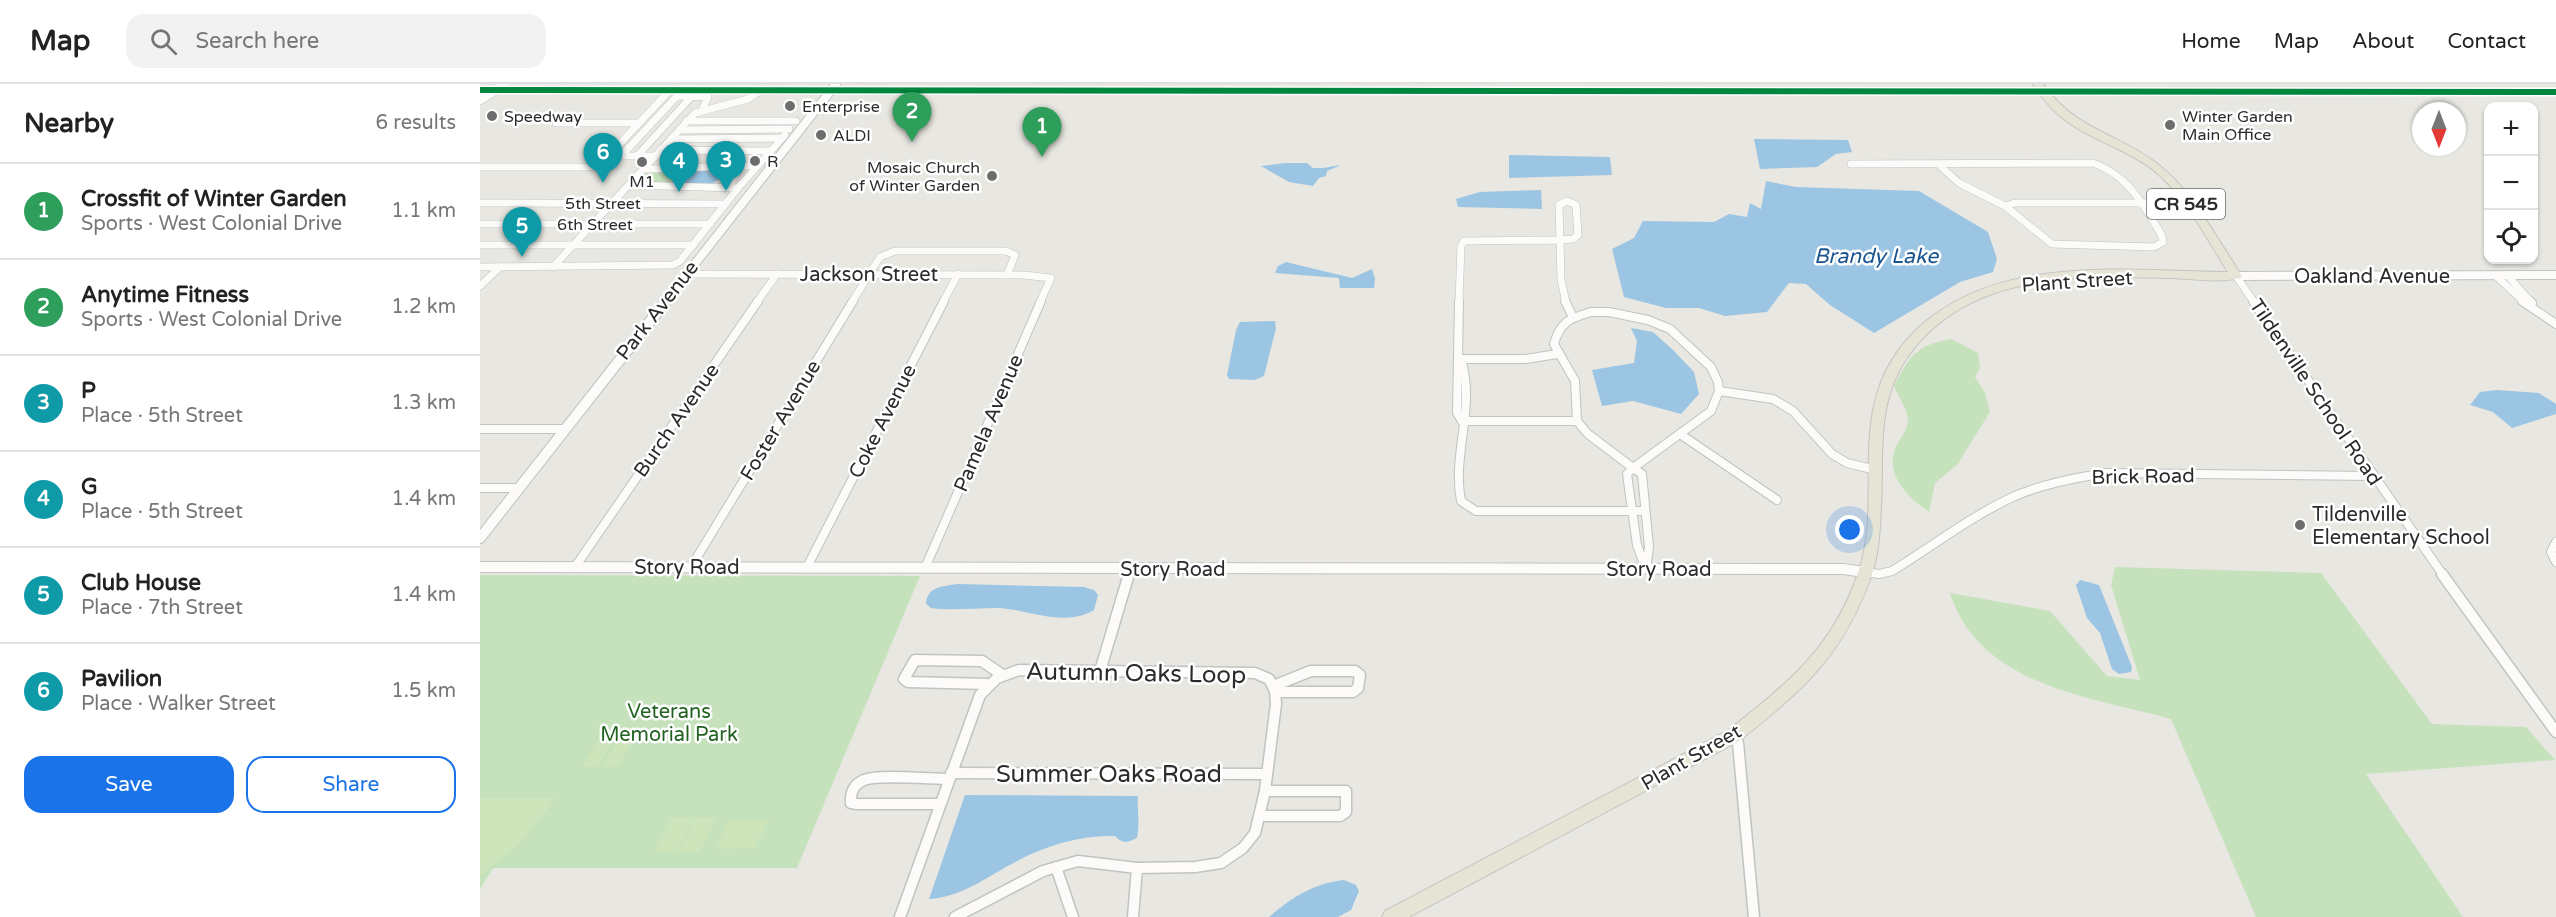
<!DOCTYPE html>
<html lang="en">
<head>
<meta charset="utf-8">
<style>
  body { margin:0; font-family:"Varela Round",sans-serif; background:#f2f2f2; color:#222 }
  .controls { position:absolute; right:18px; top:18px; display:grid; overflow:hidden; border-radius:12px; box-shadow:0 2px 4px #0004 }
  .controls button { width:54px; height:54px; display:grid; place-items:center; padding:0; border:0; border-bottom:2px solid #e0e0e0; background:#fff; color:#222; font:30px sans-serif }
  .compass { position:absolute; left:1932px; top:18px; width:54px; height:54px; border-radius:50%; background:#fff; box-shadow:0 2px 4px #0004; rotate:180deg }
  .you { position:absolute; left:1370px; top:446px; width:21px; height:21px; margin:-15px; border:4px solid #fff; border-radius:50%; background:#1a73e8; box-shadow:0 0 0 9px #1a73e833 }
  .badge { display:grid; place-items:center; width:39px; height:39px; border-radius:50%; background:#1a73e8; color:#fff; font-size:20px; font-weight:700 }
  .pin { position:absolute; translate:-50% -50px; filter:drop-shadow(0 2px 3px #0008) }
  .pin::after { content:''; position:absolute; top:32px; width:21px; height:18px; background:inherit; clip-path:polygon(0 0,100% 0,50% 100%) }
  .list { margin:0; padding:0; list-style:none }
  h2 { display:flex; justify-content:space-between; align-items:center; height:78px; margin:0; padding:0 24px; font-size:26px }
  h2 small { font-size:20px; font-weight:400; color:#767676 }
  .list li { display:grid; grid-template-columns:39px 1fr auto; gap:18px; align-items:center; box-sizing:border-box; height:96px; padding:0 24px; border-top:2px solid #e0e0e0 }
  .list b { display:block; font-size:22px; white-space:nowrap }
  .list p { margin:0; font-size:20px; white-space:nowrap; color:#767676 }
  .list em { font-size:20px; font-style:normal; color:#767676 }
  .actions { display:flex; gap:12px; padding:18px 24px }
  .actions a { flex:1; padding:14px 0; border:2px solid #1a73e8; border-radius:18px; text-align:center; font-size:21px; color:#1a73e8 }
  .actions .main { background:#1a73e8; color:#fff }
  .icon { flex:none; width:33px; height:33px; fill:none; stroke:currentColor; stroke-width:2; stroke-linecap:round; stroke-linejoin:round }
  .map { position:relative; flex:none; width:2076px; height:833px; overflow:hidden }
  header { display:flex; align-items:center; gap:36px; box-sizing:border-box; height:84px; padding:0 30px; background:#fff; border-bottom:2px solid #e0e0e0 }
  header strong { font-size:28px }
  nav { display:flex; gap:33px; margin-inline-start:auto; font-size:21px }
  .search { width:420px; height:54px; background:#f2f2f2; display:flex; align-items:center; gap:15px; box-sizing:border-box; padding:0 21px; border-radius:18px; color:#767676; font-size:22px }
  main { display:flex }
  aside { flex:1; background:#fff }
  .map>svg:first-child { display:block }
</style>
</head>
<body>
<header>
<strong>Map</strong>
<div class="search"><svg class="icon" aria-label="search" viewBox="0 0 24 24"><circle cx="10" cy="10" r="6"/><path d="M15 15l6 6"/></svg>Search here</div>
<nav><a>Home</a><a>Map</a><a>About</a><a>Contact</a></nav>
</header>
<main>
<aside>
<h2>Nearby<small>6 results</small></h2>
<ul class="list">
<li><span class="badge" style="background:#2e9e5b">1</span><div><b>Crossfit of Winter Garden</b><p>Sports · West Colonial Drive</p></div><em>1.1 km</em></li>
<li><span class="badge" style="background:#2e9e5b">2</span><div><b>Anytime Fitness</b><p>Sports · West Colonial Drive</p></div><em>1.2 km</em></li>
<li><span class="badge" style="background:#0f9aa8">3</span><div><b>P</b><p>Place · 5th Street</p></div><em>1.3 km</em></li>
<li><span class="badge" style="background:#0f9aa8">4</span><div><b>G</b><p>Place · 5th Street</p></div><em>1.4 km</em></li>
<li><span class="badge" style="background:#0f9aa8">5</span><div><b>Club House</b><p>Place · 7th Street</p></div><em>1.4 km</em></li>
<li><span class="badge" style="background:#0f9aa8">6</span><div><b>Pavilion</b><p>Place · Walker Street</p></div><em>1.5 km</em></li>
</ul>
<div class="actions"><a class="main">Save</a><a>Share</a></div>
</aside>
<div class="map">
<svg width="2076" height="833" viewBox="0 0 2076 833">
  <rect width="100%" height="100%" fill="#e8e7e1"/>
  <g fill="#c6e2bd">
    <polygon points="166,86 202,86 202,88 195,99 156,98"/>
    <path d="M1471,255L1498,269L1500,284L1495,293L1505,309L1510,328L1477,381L1455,399L1449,428C1429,414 1403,390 1416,363C1420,354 1427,347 1428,337C1428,326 1418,312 1414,302C1430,272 1436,261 1471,255Z"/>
    <path d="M1635,483L1841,489L1952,640L2046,643L2075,676L1886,690L1983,833H1776L1691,635C1611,613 1499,602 1470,509L1570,527L1627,592L1660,596L1631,501Z"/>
    <polygon points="0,491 440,492 317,784 13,784 0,805"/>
  </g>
  <g fill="#cee5bb">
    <polygon points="119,655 134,655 117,683 102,683"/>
    <polygon points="139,655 154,655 137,683 121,683"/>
    <polygon points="0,714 76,714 41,758 0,792"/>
    <polygon points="192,734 214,734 196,768 174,768"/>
    <polygon points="216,734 237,734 220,768 198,768"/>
    <polygon points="249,736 289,736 275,764 235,765"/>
  </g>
  <g fill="#9cc5e3">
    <polygon points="1274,55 1368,56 1372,68 1356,70 1337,83 1280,85"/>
    <polygon points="1029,71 1130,73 1132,91 1029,94"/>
    <polygon points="805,79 827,79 833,84 843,84 861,81 847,87 846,92 839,94 833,102 809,98 781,82"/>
    <path d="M246,84L248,90L230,101H201L199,98C204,80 230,84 246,84Z"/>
    <polygon points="1286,97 1316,103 1439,107 1508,148 1517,175 1513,188 1480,198 1394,249 1350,221 1326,200 1309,199 1287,228 1245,232 1219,224 1186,224 1144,213 1132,165 1154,154 1163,137 1234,138 1249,130 1267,133 1270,119 1281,125"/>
    <polygon points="1061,106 1062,125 978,123 976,115 1000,108"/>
    <polygon points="806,178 872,194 892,185 895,195 894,204 860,204 859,194 795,189 798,182"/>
    <polygon points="795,237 796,244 784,292 775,296 749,295 747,291 756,246 760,238"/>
    <polygon points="1151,244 1173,248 1193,266 1214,288 1219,310 1201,330 1153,317 1122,322 1112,286 1154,279 1157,257"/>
    <polygon points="2017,306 2059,309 2076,320 2076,330 2032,344 2013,328 1990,321 2000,308"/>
    <polygon points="1600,496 1619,501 1652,583 1651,588 1639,590 1632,585 1620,549 1607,534 1596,501"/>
    <path d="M478,500L604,503L614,506L618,511L614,526C584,544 549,525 517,524C495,524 473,527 451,524L446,520C447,502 464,502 478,500Z"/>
    <path d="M485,711L658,712C657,727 660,740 657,754C647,759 643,760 635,752C601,751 567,761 537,777C508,792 483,813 449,815Z"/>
    <path d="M864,796L876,801L879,807L871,826L858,833H789C811,814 834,799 864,796Z"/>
  </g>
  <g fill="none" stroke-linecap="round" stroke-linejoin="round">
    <g stroke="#c2c2c1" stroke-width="8">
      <g id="minor-far2">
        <polyline points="206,37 316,37"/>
        <polyline points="76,39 159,39"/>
        <polyline points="199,46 309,45"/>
        <polyline points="191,55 302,54"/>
        <polyline points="180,66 289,67"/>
        <polyline points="157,72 212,12"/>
        <polyline points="175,72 141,72 197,12 228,13 223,24"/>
        <path d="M1371,80L1613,79C1642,89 1658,111 1673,137C1677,144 1683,150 1683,158L1674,163L1572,160L1525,122L1479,99L1458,80"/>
        <polyline points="0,83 118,83 191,5"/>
        <path d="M164,85C202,85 239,81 277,82"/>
        <polyline points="249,102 261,82"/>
        <polyline points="258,104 305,51"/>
        <polygon points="1087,117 1096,121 1098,151 1093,155 1080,156 1079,121"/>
        <polyline points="0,119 246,120"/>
        <polyline points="1525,122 1535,119 1706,119"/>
        <polyline points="0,140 230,140"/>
        <polyline points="0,161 213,161"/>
        <polyline points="0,183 193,181 200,177 258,104 149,101"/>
        <polyline points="73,183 215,29 268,15 283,5"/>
        <polyline points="206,190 544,191 571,194 560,218"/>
        <polyline points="2027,191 2051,218"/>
        <polyline points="1756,192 1774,218"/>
        <polyline points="2016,192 2044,218"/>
        <polyline points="0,202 20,183"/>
        <polyline points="277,218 297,190"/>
        <polyline points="372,218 400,173 415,167 526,167 535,171 527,191"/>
        <polyline points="463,218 478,190"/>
        <polyline points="979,218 981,162 984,157 1080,156 1081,196 1086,218"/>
      </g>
    </g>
    <g stroke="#c2c2c1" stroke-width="10">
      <g id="minor-far1">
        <polyline points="979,217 977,329 982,337"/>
        <polyline points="1085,217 1093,233"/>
        <polyline points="1773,217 1963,491"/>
        <polyline points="2042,217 2076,240"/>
        <polyline points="2050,217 2052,219"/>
        <path d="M1111,228H1129L1168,236L1190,245L1231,283L1238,298L1239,307L1231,327L1153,384L1108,350L1097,337L1095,297L1074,260C1080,238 1090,234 1111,228Z"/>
        <polyline points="979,275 1046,275 1077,270"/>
        <path d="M982,279C995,324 972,371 981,417L996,427H1165"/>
        <polyline points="1239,307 1293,315 1313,327 1352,370 1367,379 1396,386"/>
        <polyline points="982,337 1097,337"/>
        <polyline points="0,345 85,345"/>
        <polyline points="1200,350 1297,416"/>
        <polygon points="1153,384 1162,390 1169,463 1166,485 1157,461 1147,390"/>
        <polyline points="0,404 39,404"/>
        <polyline points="2076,458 2071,468 2076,478"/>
        <polyline points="95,483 278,217"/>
        <polyline points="211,483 373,217"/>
        <polyline points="327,483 464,217"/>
        <polyline points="445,484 561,217"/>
        <path d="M1385,488L1399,490L1412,487C1453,462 1491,432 1535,412C1563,400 1595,394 1625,389L1892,392"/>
        <polyline points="649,491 651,484"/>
      </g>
    </g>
    <g stroke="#c2c2c1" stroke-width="13">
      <g id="minor">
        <polyline points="1962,490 2076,648"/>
        <polyline points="620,587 649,490"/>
        <polyline points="507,600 428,598 424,595 435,576 502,577 521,590"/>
        <polyline points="793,602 831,587 875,587 880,591 878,604 873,608 795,608"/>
        <polyline points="1253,652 1258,659 1274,833"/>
        <polyline points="471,689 787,690"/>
        <path d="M460,720H377L371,719C370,709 374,700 384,696C398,690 451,695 469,695"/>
        <polyline points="781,732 860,732 866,728 866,707 785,707"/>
        <polyline points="576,783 593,833"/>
        <polyline points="420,833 500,611 517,594 539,586 775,589 789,595 795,607 796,620 785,707 775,749 763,764 741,779 715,783 657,784 598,777 563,787 475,833"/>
        <polyline points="653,833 657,784"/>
      </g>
    </g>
    <g stroke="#c2c2c1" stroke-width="10">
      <g id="tertiary-far1">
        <polyline points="1756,192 2076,191"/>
        <polyline points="185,218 356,0"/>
      </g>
    </g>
    <g stroke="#c2c2c1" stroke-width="12">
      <g id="tertiary">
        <polyline points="0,454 186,217"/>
        <polyline points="0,483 1363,485 1385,488"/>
      </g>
    </g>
    <g stroke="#c2c2c1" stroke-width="10">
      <polyline id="secondary" points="0,16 25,0"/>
    </g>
    <g stroke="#c5c4c2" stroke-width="2">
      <path id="primary" d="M1553,0H1563C1596,47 1637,48 1679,81C1714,109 1737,155 1762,192L1760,194C1739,199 1713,195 1692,194C1632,193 1570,190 1512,210C1457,230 1413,273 1405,332C1400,362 1403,393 1401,423C1400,445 1399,469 1392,490C1363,572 1324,605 1259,657L929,833H902L905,827L1247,647C1308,599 1352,565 1378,489C1397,436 1382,376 1394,322C1400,292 1416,265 1438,244C1520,169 1647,187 1748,188C1726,154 1705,111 1672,85C1643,63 1607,55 1580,32C1569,23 1561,12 1553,0Z"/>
    </g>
    <g stroke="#c5c4c2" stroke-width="2">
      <polygon id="trunk" points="0,3 2076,5 2076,11 0,9"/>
    </g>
    <use href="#minor-far2" stroke="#fcfbfa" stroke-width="7"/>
    <use href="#minor-far1" stroke="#fcfbfa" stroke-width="8"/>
    <use href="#minor" stroke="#fcfbfa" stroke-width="10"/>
    <use href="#tertiary-far1" stroke="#fcfbfa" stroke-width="8"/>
    <use href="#tertiary" stroke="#fcfbfa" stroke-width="10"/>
    <use href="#secondary" stroke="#fcfbfa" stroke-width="9"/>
    <use href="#primary" fill="#e5e4d5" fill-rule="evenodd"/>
    <use href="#trunk" fill="#e6e2d5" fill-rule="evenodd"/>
    <g stroke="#fff" stroke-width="9">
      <polyline id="cycleway" points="0,6 2076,8"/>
    </g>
    <use href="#cycleway" stroke="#00873e" stroke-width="6"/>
  </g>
  <g fill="#6d6d6b" stroke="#fff" stroke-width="2">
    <circle cx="310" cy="22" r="6"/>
    <circle cx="12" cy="32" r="6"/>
    <circle cx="1690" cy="41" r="6"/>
    <circle cx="341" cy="51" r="6"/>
    <circle cx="275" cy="77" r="6"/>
    <circle cx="162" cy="78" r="6"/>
    <circle cx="512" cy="92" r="6"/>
    <circle cx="1820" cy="441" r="6"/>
  </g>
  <g text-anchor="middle" stroke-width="5" stroke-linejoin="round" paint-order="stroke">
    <g font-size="16" fill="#2b2b2b" stroke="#fff" text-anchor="start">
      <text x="322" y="28">Enterprise</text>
      <text x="24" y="38">Speedway</text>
      <text x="1702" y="38">Winter Garden<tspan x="1702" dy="18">Main Office</tspan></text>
      <text x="353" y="57">ALDI</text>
      <text x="287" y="83">R</text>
      <text x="500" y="89" text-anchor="end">Mosaic Church<tspan x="500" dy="18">of Winter Garden</tspan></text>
      <text x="162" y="103" text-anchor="middle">M1</text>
    </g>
    <g font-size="16" fill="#2b2b2b" stroke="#fff">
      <text x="123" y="125">5th Street</text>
      <text x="115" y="146">6th Street</text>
    </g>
    <rect fill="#fff" stroke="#6b6b6b" stroke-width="1.5" x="1667" y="105" width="78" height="30" rx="4.5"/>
    <g font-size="18" font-weight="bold" fill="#2b2b2b">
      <text x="1706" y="126">CR 545</text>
    </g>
    <g font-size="20" fill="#2b2b2b" stroke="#fff">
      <text x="389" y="197">Jackson Street</text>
      <text x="1892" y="199">Oakland Avenue</text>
      <text transform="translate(1597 197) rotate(-4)" y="7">Plant Street</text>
      <text transform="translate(177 226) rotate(-52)" y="7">Park Avenue</text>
      <text transform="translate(1836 308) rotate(56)" y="7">Tildenville School Road</text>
      <text transform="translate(196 336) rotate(-55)" y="7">Burch Avenue</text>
      <text transform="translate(300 336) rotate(-59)" y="7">Foster Avenue</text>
      <text transform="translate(402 337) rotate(-63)" y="7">Coke Avenue</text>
      <text transform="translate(508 339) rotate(-67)" y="7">Pamela Avenue</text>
      <text transform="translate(1663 392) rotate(-1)" y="7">Brick Road</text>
      <text x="207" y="490">Story Road</text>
      <text x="693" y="492">Story Road</text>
      <text x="1179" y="492">Story Road</text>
      <text transform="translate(1211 673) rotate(-30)" y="7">Plant Street</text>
    </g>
    <g font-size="20" fill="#2b2b2b" stroke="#fff" text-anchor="start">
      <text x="1832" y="437">Tildenville<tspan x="1832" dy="23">Elementary School</tspan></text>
    </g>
    <g font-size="20" fill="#236221" stroke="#fff">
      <text x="189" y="634">Veterans<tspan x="189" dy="23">Memorial Park</tspan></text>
    </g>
    <g font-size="21" font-style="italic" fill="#195390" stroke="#fff">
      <text x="1396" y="179">Brandy Lake</text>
    </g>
    <g font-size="24" fill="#2b2b2b" stroke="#fff">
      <text transform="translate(656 589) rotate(1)" y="8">Autumn Oaks Loop</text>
      <text x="629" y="698">Summer Oaks Road</text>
    </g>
  </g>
</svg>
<div class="controls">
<button>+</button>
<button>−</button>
<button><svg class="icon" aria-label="locate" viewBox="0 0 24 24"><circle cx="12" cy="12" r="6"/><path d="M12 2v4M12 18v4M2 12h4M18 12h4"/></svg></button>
</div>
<svg class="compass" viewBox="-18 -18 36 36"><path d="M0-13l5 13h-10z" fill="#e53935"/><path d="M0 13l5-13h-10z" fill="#767676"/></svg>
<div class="you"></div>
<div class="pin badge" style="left:562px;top:73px;background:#2e9e5b">1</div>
<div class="pin badge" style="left:432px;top:58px;background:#2e9e5b">2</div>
<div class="pin badge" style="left:246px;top:107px;background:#0f9aa8">3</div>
<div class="pin badge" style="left:199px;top:108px;background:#0f9aa8">4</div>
<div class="pin badge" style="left:42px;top:173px;background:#0f9aa8">5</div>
<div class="pin badge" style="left:123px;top:99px;background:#0f9aa8">6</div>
</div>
</main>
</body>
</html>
